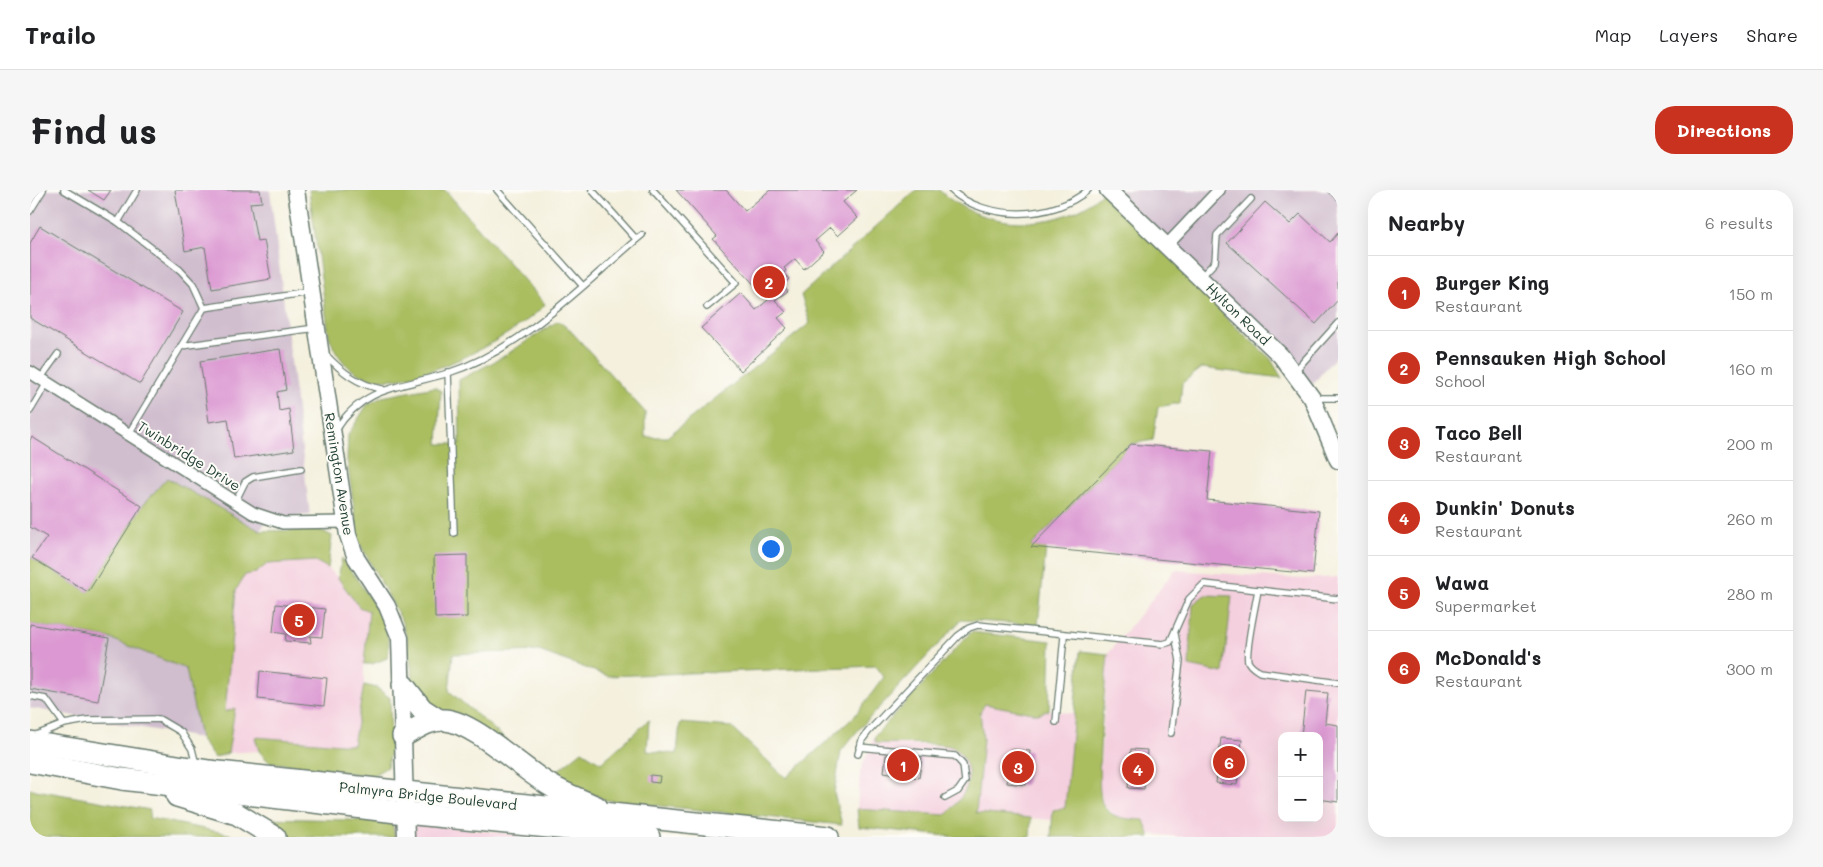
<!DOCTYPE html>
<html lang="en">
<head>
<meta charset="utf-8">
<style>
  body { margin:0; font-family:Mali,sans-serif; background:#f6f6f6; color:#202124 }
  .controls { position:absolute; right:15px; bottom:15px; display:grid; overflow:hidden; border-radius:10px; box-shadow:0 5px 20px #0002 }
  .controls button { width:45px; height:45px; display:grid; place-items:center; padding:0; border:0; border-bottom:1px solid #e0e0e0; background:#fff; color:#202124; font:25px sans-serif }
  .you { position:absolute; left:740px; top:358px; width:18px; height:18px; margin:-12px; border:4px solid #fff; border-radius:50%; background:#1a73e8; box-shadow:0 0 0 8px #1a73e833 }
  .badge { display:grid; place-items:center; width:32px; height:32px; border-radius:50%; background:#c8321e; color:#fff; font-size:16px; font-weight:700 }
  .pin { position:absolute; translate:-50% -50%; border:2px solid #fff; box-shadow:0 1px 5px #0006 }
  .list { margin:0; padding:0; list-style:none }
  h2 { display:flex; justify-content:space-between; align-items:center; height:65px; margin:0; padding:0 20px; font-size:21px }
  h2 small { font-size:16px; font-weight:400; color:#757577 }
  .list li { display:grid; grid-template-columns:32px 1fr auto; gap:15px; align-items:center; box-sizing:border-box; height:75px; padding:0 20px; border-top:1px solid #e0e0e0 }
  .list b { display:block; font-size:19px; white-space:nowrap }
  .list p { margin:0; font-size:16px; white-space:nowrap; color:#757577 }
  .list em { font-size:16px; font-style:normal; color:#757577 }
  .map { position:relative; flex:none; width:1308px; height:647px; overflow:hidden; border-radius:20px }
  header { display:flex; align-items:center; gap:30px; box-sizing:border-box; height:70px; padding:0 25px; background:#fff; border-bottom:1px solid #e0e0e0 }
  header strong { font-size:24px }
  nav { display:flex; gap:28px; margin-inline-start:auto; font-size:18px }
  .intro { display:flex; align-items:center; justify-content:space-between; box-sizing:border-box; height:120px; padding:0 30px }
  h1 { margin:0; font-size:35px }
  .button { padding:12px 22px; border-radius:20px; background:#c8321e; color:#fff; font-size:18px; font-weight:700 }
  main { display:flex; gap:30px; padding:0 30px }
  aside { flex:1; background:#fff; border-radius:20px; box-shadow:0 5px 20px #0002 }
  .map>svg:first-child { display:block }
</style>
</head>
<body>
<header>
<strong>Trailo</strong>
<nav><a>Map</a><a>Layers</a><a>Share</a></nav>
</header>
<div class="intro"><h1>Find us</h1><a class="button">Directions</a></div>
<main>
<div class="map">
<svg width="1308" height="647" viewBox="0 0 1308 647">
  <rect width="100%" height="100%" fill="#fdfcf7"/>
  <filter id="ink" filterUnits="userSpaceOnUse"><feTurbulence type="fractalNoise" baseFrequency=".02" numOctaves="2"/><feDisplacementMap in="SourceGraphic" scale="10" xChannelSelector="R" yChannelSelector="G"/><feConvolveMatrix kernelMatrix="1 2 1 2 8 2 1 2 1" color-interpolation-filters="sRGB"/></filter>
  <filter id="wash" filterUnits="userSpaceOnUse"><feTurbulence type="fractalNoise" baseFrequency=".0096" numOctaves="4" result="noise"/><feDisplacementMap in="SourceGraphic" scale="20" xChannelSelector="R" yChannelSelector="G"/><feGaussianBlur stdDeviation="1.12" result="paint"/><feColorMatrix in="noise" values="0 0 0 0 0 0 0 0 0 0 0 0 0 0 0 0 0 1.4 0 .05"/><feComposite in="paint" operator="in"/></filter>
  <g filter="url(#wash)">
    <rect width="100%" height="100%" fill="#f4f0dd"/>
    <g fill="#f4cfde" fill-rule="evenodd">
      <polygon points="285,371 298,378 308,388 329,417 339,421 334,474 334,495 323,556 226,547 229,561 198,563 205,519 195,522 206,400 215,385 226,383 237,374"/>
      <path d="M1145,380L1271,389L1308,387V647H1151L1120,644L1114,630L1086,627L1073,614L1069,592L1078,464ZM1252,546H1289V628H1252Z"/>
      <polygon points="955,514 1008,524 1019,520 1044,524 1035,618 1023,620 1022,630 946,624 953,549 950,522"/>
      <polygon points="844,547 846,553 922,557 931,565 937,575 940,587 937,599 916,625 827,619 830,582"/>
      <polygon points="362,631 514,647 365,647"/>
    </g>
    <g fill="#d0bdce">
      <polygon points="0,0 240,0 280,325 237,329 156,479 170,548 0,518"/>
      <polygon points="1073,0 1308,0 1308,164 1277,201"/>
    </g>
    <g fill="#aabe61" stroke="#647e4a">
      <path d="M279,0H415L515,114L513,117C480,148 387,199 340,188C319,183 306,166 299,146Z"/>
      <path d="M886,0H909C946,36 1011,42 1056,16C1062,12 1068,6 1074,1L1202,115L1193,125L1240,168L1252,188L1172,178L1152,193L1150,213L1128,217L1123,250L1101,254L1001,356L1016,358L1008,435L931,430L829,539L811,561L804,603L812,635L575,610L522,585L552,561L571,573L619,530L617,561L647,564L650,533L701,537L756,588L824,527L854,487L846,476L578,486L509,461L423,464L419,501L493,564L408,521L384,495L377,448L370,427L329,352L317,270L318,245L337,215L352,207L405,197L411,201L408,254H430L429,190L471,168L528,131L539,139L615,222V247H637L780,133L771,105Z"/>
      <polygon points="137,288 230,341 290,340 302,346 298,378 285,371 237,374 226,383 215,385 206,400 195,522 205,518 198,563 184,568 170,548 156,479 79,448 0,434 0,367 58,402 112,316"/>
      <path d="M312,368C327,391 369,441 357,468L342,474H334L339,421L329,417L308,388Z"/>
      <polygon points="1175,405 1202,406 1193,483 1159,476 1163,414"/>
      <path d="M941,442L1021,451L1019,520L1008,524L955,514L950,522L953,549L946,623L1001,628L1000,647H927L829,637L827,619L916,625C932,608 947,591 933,568C931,564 925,557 919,556C896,552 870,554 846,553L844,547Z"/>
      <path d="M1050,461L1078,464C1076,489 1063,598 1073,615C1082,630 1099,629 1114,630L1120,647H1021L1023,620L1035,618Z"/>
      <polygon points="334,495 347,498 360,508 361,557 357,577 342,586 239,572 229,561 225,547 323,555"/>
      <polygon points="0,599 120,620 119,628 199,644 204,647 0,647"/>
      <polygon points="234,628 362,631 365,647 261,647"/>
    </g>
    <g id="blocks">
      <g fill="#db98d2">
        <polygon points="58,0 81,0 74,10"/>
        <polygon points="145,0 230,0 232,12 220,13 227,51 234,50 241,89 182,99 175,57 155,61"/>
        <polygon points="646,0 696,0 715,21 740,0 827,0 813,12 828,28 808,46 800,38 785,51 794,61 774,79 765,69 754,78 756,80 754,83 759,89 753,95 758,101 745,110 756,122 748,128 757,138 711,181 671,138 711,103 726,120 738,110 683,49 687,46"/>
        <polygon points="1235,12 1260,34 1270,24 1300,52 1308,43 1308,110 1286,134 1197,53"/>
        <polygon points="10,36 153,122 110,194 0,128 0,53"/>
        <polygon points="250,159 256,200 247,202 249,221 259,219 264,260 204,269 198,229 179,232 170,171"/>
        <polygon points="2,247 112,316 58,402 2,368 17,347 0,337 0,250"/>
        <polygon points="1101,254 1182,261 1177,310 1289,321 1283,384 1001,357"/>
        <polygon points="437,365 437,427 405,428 404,366"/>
        <polygon points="246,414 295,419 292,447 280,446 281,453 255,451 256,444 243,442"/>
        <polygon points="0,434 79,448 68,511 0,499"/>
        <polygon points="230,481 297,488 294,516 228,509"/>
        <polygon points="1276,501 1298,503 1295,533 1308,535 1308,612 1289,609 1289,546 1271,546"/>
        <polygon points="1191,548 1212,550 1207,595 1186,593"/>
        <polygon points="980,559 1000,561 996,595 977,593"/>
        <polygon points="1101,559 1117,560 1114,599 1098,598"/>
        <polygon points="856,565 892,568 889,588 854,582"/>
        <polygon points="620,585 630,586 629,593 620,592"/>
      </g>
    </g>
  </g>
  <g filter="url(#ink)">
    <use href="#blocks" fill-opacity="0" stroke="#6a7c6f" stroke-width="1"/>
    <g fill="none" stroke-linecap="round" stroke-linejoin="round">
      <g stroke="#6a7c6f" stroke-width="8">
        <g id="lane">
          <polyline points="34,0 88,32"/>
          <polyline points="107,0 88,32 150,80 163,94 174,118"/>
          <polyline points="467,0 552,95"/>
          <polyline points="562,0 606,49"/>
          <polyline points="623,0 706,93 677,117"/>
          <path d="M921,0C956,32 1023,30 1058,0"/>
          <polyline points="1302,0 1308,6"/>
          <polyline points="0,21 13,0"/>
          <polyline points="1171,87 1185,72 1187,45 1221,9"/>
          <polyline points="151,156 286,138"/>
          <path d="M295,164C311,181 328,195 352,199"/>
          <polyline points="418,182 424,343"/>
          <polyline points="1264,182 1308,133"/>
          <polyline points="10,189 28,164"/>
          <polyline points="1285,208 1308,208"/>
          <polyline points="0,221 17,193"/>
          <path d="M306,240C333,196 373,197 418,183C493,159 553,94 612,45"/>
          <polyline points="98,245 174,118 280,102"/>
          <polyline points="205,312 215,292 223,287 271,279"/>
          <path d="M1228,400C1226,413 1215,461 1218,471C1220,477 1226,479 1230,482L1308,493"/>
          <polyline points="0,506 16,509 34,534"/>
          <polyline points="1026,532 1034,446"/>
          <polyline points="1141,543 1150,471 1145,444"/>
          <polyline points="6,545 34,534 57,530 129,529 151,542 162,559 166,575"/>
          <polyline points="829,557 925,566 933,575 935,591 928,601 915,608"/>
          <polyline points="828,564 832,550 838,542 928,446 939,438 948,435 1133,454 1140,452 1159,409 1174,394 1308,409"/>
        </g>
      </g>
      <g stroke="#6a7c6f" stroke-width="14">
        <g id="street">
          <polyline points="1137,55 1189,0"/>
          <polyline points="0,182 223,323 253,333 316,332"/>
        </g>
      </g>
      <g stroke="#6a7c6f" stroke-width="19">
        <g id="secondary">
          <polyline points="266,0 318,345 326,368 357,416 370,448 376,647"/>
          <polyline points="1078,0 1251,166 1282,208 1308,270"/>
        </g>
      </g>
      <g stroke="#6a7c6f" stroke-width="24">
        <g id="highway">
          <polyline points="373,495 392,519 409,530"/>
          <path d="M373,546C386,539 399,529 415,530C443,532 490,577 515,592C531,603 549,609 567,617"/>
          <polyline points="0,552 179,581 798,647"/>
          <polyline points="0,572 92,589 375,623 619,647"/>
          <polyline points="147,606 207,624 245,647"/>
        </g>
      </g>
      <use href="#lane" stroke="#fff" stroke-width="5.5"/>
      <use href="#street" stroke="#fff" stroke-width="11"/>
      <use href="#secondary" stroke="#fff" stroke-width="16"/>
      <use href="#highway" stroke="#fff" stroke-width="21"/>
    </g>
  </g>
  <g text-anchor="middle" stroke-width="4" stroke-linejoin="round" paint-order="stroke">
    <g font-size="14" fill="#1f3d34" stroke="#fdfcf7">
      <text transform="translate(1208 124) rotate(44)" y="5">Hylton Road</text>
      <text transform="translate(159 266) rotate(32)" y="5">Twinbridge Drive</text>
      <text transform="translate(309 284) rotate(81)" y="5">Remington Avenue</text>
      <text transform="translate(398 606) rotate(6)" y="5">Palmyra Bridge Boulevard</text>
    </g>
  </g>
</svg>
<div class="controls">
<button>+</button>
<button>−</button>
</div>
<div class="you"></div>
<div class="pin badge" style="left:873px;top:575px">1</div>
<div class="pin badge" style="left:739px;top:92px">2</div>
<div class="pin badge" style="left:988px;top:577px">3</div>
<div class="pin badge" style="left:1108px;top:579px">4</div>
<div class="pin badge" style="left:269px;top:430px">5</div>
<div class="pin badge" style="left:1199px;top:572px">6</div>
</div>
<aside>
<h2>Nearby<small>6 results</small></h2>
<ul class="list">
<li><span class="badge">1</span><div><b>Burger King</b><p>Restaurant</p></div><em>150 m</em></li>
<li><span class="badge">2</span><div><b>Pennsauken High School</b><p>School</p></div><em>160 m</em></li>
<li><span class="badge">3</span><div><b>Taco Bell</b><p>Restaurant</p></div><em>200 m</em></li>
<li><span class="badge">4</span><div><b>Dunkin' Donuts</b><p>Restaurant</p></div><em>260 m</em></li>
<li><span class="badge">5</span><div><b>Wawa</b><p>Supermarket</p></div><em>280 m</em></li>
<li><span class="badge">6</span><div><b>McDonald's</b><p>Restaurant</p></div><em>300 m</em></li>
</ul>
</aside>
</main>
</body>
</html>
